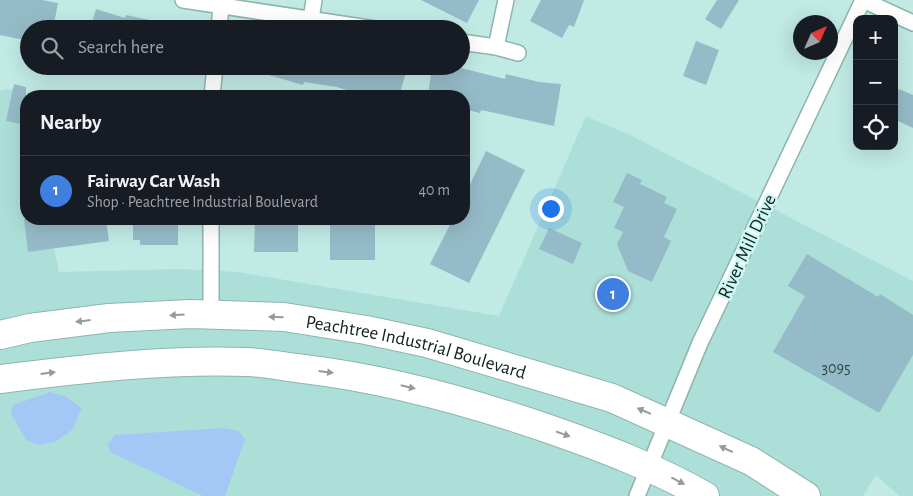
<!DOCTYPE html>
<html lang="en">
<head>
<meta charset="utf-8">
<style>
  body { margin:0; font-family:"Alegreya Sans",sans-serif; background:#242831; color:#f1f3f6 }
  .controls { position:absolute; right:15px; top:15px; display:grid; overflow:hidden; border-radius:10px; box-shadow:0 5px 20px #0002 }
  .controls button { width:45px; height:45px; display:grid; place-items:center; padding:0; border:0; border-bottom:1px solid #363941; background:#171b24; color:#f1f3f6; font:25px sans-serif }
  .compass { position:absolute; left:793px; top:15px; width:45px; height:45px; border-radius:50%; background:#171b24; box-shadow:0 5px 20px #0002; rotate:45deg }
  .you { position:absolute; left:550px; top:208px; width:18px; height:18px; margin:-12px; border:4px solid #fff; border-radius:50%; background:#1a73e8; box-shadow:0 0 0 8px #1a73e833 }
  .badge { display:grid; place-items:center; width:32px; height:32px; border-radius:50%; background:#b45309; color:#fff; font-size:16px; font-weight:700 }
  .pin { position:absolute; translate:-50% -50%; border:2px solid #fff; box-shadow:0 1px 5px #0006 }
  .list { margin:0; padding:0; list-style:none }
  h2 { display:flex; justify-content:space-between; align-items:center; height:65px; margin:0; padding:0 20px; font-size:21px }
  h2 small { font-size:16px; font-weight:400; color:#9ea1a6 }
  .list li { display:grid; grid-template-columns:32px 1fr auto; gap:15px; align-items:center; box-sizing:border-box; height:70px; padding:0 20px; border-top:1px solid #363941 }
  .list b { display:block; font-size:19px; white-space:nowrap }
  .list p { margin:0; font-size:16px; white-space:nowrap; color:#9ea1a6 }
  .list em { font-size:16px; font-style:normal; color:#9ea1a6 }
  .icon { flex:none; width:28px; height:28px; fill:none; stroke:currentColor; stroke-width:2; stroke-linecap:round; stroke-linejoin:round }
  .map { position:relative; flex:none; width:913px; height:496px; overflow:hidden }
  .search { position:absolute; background:#171b24; box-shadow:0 5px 20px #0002; left:20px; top:20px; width:450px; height:55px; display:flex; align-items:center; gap:12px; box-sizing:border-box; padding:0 18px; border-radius:28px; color:#9ea1a6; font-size:19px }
  .panel { position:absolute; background:#171b24; box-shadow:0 5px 20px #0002; left:20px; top:90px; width:450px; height:135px; border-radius:20px }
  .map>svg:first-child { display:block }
</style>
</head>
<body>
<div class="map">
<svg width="913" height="496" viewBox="0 0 913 496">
  <rect width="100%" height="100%" fill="#c1eae5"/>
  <polygon fill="#addfd9" points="20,87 26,115 26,219 48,219 59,272 180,269 238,272 499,316 586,116 632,136 913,281 913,496 899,496 876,475 863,496 0,496 0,91"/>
  <g fill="#a4c8f6">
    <polygon points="50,392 65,396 82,408 72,430 55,442 38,445 26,440 11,414 13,405"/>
    <polygon points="223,428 239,431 245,439 225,496 203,496 110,452 108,444 115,435"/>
  </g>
  <g fill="#96bbc8">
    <polygon points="0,0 42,0 58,3 53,29 29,29 29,41 0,35"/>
    <polygon points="421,0 479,0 467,23"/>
    <polygon points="541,0 584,0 574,27 569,25 562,38 530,21"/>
    <polygon points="717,0 739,0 721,29 705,19"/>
    <polygon points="96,9 125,18 126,15 164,23 163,29 90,29"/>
    <polygon points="696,41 719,50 706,85 683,76"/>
    <polygon points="252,66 408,66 399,96 383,96 366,91 365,96 337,87 304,82 303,85 251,70"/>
    <polygon points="432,66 453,66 505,79 506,74 539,82 561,84 554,126 481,110 480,113 464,109 464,96 428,96"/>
    <polygon points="14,84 26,87 26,125 6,121"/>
    <polygon points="899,89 913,95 913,128 894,119 894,99"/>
    <polygon points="486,151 525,170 469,283 430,264 453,219 464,219 464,197"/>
    <polygon points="627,173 642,180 640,184 667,197 664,203 677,209 664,237 671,241 652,282 628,271 617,244 623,232 614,228 624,207 613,202"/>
    <polygon points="24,219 106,219 109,241 28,252"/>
    <polygon points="133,219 178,219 178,245 140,245 140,240 133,240"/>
    <polygon points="255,219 298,219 298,252 254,252"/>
    <rect x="330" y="219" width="45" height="41"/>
    <polygon points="549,228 582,243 573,264 539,249"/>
    <polygon points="807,254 878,297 880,294 913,315 913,355 879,413 773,352 805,296 788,286"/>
  </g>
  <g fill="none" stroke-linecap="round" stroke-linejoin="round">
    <g stroke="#8db5b0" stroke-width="18">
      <g id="street">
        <polyline points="183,0 375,29"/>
        <polyline points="863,0 913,23"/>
        <polyline points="311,19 314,0"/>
        <polyline points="219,29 221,6"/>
        <polyline points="461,42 496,47 518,53"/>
        <polyline points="496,47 506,0"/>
        <polyline points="212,96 215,66"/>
        <polyline points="211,219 211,315"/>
        <polyline points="637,496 700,343 863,0"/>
      </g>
    </g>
    <g stroke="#8db5b0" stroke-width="30">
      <g id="highway">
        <path id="s1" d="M0,335L30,328L109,318L190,314L284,317L366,330L427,343L612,398L751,461L806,496"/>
        <path d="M0,379C82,369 165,359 248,362C267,363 286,367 304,369C388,379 467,401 546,428C601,447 654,467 705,496"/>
      </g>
    </g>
    <use href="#street" stroke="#fff" stroke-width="15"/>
    <use href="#highway" stroke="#fff" stroke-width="28"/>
  </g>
  <defs><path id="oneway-solid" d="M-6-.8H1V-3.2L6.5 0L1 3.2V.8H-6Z" transform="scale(1.25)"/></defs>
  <g fill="#949b9a">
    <use href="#oneway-solid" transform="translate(177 315) rotate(177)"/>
    <use href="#oneway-solid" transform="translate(276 317) rotate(-178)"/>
    <use href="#oneway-solid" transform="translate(83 321) rotate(173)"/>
    <use href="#oneway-solid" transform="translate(326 372) rotate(7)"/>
    <use href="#oneway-solid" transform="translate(48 373) rotate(-7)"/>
    <use href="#oneway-solid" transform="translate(408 387) rotate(13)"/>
    <use href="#oneway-solid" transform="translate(644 411) rotate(-157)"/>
    <use href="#oneway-solid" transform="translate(563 434) rotate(19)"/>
    <use href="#oneway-solid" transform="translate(726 449) rotate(-155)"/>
    <use href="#oneway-solid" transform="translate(678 481) rotate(28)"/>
  </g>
  <g text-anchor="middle" stroke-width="5" stroke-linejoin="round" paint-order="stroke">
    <g font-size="16" fill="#324849">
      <text x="836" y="373">3095</text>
    </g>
    <g font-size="19" fill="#11211f" stroke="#cef8f3">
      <text transform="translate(746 246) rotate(-65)" y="7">River Mill Drive</text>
      <text dy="7" stroke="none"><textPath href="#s1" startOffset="421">Peachtree Industrial Boulevard</textPath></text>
    </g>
  </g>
</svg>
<div class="controls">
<button>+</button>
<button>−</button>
<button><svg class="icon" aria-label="locate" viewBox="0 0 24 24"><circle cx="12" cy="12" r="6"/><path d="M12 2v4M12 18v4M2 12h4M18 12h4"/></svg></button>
</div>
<svg class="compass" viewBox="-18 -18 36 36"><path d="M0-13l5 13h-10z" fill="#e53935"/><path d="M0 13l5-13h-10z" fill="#9ea1a6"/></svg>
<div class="you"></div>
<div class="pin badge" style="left:613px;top:294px;background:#3f7fe0">1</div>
<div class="search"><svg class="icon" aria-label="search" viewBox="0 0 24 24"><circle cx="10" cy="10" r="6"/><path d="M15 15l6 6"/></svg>Search here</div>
<section class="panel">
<h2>Nearby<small></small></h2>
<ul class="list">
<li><span class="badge" style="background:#3f7fe0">1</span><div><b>Fairway Car Wash</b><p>Shop · Peachtree Industrial Boulevard</p></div><em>40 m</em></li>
</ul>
</section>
</div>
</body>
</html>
